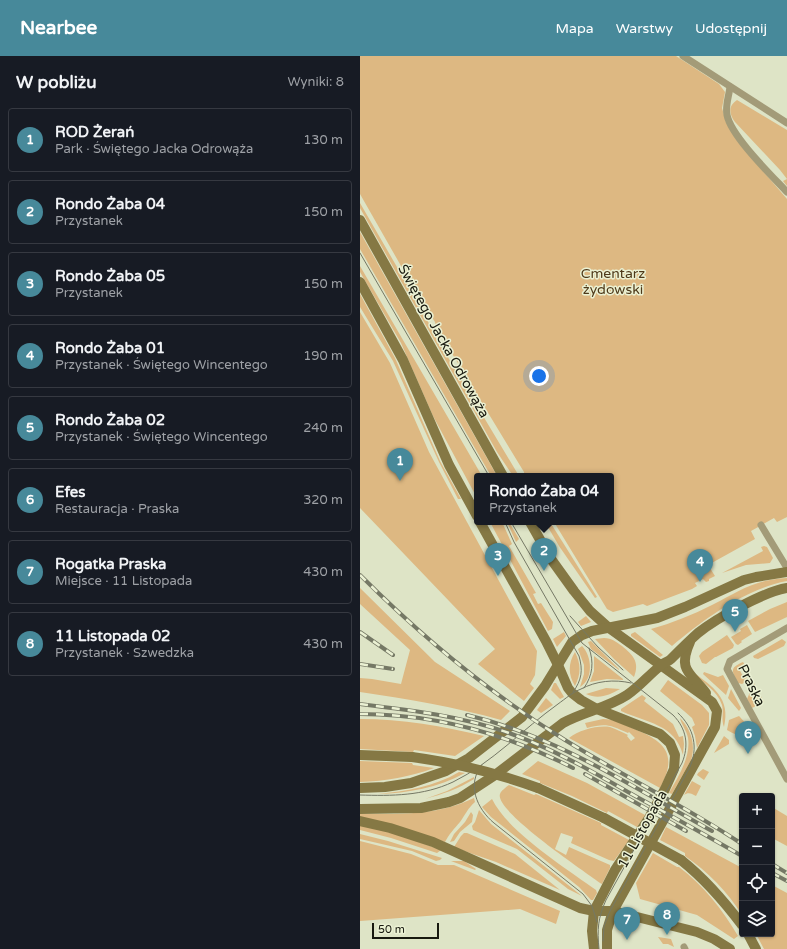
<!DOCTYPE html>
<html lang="pl">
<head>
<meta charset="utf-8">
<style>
  body { margin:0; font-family:"Varela Round",sans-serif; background:#20242c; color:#f1f3f6 }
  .controls { position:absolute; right:12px; bottom:12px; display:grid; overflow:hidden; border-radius:4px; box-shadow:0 1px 3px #0004 }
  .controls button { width:36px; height:36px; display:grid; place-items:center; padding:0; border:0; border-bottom:1px solid #363941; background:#171b24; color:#f1f3f6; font:20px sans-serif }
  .scale { position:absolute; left:12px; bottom:10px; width:67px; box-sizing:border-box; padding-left:4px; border:2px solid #18190f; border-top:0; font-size:11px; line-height:14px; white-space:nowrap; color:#18190f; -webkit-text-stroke:3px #ebf1d3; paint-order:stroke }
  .you { position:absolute; left:179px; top:320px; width:14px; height:14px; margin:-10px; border:3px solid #fff; border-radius:50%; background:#1a73e8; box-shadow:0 0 0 6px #1a73e833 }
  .badge { display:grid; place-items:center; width:26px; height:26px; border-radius:50%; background:#47899a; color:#fff; font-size:13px; font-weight:700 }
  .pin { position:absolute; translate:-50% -33px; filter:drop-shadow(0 1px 2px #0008) }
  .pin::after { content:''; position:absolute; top:21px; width:14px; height:12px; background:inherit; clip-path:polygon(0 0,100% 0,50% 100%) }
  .popup { position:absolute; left:114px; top:417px; width:140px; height:52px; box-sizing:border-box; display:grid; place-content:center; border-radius:4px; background:#171b24; filter:drop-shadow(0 1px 3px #0005); font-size:13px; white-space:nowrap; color:#9ea1a6 }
  .popup b { font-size:15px; color:#f1f3f6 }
  .popup::after { content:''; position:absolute; left:50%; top:100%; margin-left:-8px; border:8px solid transparent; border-top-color:#171b24 }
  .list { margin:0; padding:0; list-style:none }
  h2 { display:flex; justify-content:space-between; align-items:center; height:52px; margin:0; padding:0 16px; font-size:17px }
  h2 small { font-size:13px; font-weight:400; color:#9ea1a6 }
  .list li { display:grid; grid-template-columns:26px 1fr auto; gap:12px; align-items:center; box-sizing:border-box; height:64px; margin:0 8px 8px; padding:0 8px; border:1px solid #363941; border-radius:4px }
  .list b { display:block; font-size:15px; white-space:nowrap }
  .list p { margin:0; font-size:13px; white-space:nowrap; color:#9ea1a6 }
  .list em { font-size:13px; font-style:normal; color:#9ea1a6 }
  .icon { flex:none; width:22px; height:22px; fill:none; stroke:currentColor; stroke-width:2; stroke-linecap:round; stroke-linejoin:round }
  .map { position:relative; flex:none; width:427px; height:893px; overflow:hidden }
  header { display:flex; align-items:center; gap:24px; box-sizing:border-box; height:56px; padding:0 20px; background:#47899a; color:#fff }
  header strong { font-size:19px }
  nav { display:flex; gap:22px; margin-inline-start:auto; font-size:14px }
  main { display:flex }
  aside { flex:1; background:#171b24 }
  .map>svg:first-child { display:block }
</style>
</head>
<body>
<header>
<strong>Nearbee</strong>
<nav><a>Mapa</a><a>Warstwy</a><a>Udostępnij</a></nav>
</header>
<main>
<aside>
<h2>W pobliżu<small>Wyniki: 8</small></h2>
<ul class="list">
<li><span class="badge">1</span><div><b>ROD Żerań</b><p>Park · Świętego Jacka Odrowąża</p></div><em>130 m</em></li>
<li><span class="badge">2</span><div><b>Rondo Żaba 04</b><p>Przystanek</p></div><em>150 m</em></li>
<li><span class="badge">3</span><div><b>Rondo Żaba 05</b><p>Przystanek</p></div><em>150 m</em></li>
<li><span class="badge">4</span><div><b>Rondo Żaba 01</b><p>Przystanek · Świętego Wincentego</p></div><em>190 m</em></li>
<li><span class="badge">5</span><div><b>Rondo Żaba 02</b><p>Przystanek · Świętego Wincentego</p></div><em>240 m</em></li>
<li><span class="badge">6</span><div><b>Efes</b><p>Restauracja · Praska</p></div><em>320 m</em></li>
<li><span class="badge">7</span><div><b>Rogatka Praska</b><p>Miejsce · 11 Listopada</p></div><em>430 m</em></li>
<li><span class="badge">8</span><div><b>11 Listopada 02</b><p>Przystanek · Szwedzka</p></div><em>430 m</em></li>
</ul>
</aside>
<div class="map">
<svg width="427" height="893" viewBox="0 0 427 893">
  <rect width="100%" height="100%" fill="#dee4c6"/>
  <g fill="#ddb882">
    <polygon points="0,0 316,0 359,28 365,36 362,52 366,66 378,86 427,143 427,461 417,466 414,462 391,475 395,483 348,509 355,520 349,523 349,525 346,526 343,523 335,527 337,530 332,533 287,550 283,548 253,556 247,553 194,466 251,466 251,420 164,420 164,416 76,271 75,266 57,238 0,138"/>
    <path d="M377,44L427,74V130L423,125L427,123L420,114L375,66C369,58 368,50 377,44Z"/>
    <polygon points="0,147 63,256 77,283 159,420 153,420 137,396 0,152"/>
    <polygon points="0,176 137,420 131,420 0,193"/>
    <polygon points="0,210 122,420 117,420 117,442 73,360 41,287 0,216"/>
    <polygon points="0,238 35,302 80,405 101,443 98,443 79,406 33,305 0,251"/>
    <polygon points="0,256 30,307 69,396 177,595 175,619 170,628 174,632 164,645 118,608 135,593 0,452"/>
    <polygon points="130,466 142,466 152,488 149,490 176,537 173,538 178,548 181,547 193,566 192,573 188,575"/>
    <polygon points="147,466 149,466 159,483 156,486"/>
    <polygon points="185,466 190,466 237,541 235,542 199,490"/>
    <polygon points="404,490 407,491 413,502 410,507 386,509 362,517 403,495 401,491"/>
    <path d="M427,522V525C385,533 344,563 312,590L291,573C312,567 332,559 352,549C380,535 393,524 427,522Z"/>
    <path d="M0,532L75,606L150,655L141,664C95,651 48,643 0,636V622L12,623L41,628L50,594L0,548Z"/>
    <polygon points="427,546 427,561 395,576 388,565 410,553"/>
    <polygon points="226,560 231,566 221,570 218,566"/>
    <polygon points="387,569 392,578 381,585 382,586 378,589 376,588 371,581 381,575 380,573"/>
    <polygon points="204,576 206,580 197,591 193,583"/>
    <polygon points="275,576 303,599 300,601 271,580 271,578"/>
    <polygon points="367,579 374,589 373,592 356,601 355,601 346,608 342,607 339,600 342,596"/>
    <path d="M244,582C252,582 256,586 262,590C273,599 280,606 274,621L254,603L235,583Z"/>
    <polygon points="422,583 426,586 424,590 398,603 394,602 393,600"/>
    <polygon points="231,585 259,613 259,614 231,593 228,586"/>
    <path d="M222,590C232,600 234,623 220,631L224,618V609L218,593Z"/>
    <path d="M215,596C221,608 221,618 215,630C208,619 208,607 215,596Z"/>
    <polygon points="234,600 263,623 263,624 247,623 230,626 234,615"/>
    <path d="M383,606L385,609L379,613L384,622L387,621L385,626L382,628L378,627C372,615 369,612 383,606Z"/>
    <path d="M333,616C353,631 371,642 364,671C361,664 364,656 362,649C357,634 342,627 333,616Z"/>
    <polygon points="344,616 358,621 363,619 369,630 366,639 343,618"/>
    <polygon points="308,624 342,649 349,657 349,669 337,692 335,680 332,671 335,669 332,662 324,655 300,635"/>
    <polygon points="194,627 196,627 204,641 200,643 191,634"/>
    <polygon points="394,627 404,646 392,652 387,643"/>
    <path d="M246,632L260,633C249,639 239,644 226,638Z"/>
    <polygon points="371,633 381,652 379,655 368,642"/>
    <path d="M282,639L286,642L284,645L313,668L319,681L323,680L324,688L323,699C315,668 287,667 261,655V653Z"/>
    <polygon points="186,642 193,649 181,657 177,654"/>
    <path d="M379,660L391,673C387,684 375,679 367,674L369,664Z"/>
    <path d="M320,662C331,673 336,689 331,704L312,738L309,737C318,721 331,701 328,682C327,675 321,668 320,662Z"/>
    <path d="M0,663C42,663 83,670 124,680L95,700L54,694L53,696L0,693Z"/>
    <path d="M243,663C253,663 263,668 272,672C304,685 319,697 300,732L209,682C219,674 238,669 250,671C256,673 262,676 268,679L267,680L271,685L275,682L269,676L268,677C250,669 246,667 227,672L225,667Z"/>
    <polygon points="364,680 369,684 369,688 354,697"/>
    <path d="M0,705L52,707L53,709L74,712C50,721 26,725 0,726Z"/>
    <polygon points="178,705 227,727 285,759 277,771 248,755 247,757 212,740 180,727 180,725 162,718"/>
    <polygon points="343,713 349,716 344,724 337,719 338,717"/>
    <path d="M99,716L105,717C77,732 49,737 18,738C46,735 74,731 99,716Z"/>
    <path d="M114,721V723C98,733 83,738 65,743L87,735Z"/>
    <path d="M332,725L341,730L336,740C331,737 328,736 324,739Z"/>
    <path d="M149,729L174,739L176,738L241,767V769L269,784L254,805L249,804L211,787L213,781L201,777L195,793L206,799L209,791L250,809V812L242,828C227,817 134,755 140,738C141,735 146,731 149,729Z"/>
    <path d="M114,742L115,746C108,752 105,759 100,766C94,773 89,778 85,786L0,761V758C41,758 76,760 114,742Z"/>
    <path d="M132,743C148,776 206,812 236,834L237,837L233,844H231L219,831L131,761L122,751Z"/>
    <polygon points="412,751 427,760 427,790 412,782"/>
    <polygon points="119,754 131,768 222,840 208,833 157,793 113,774 112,770 115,766"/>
    <polygon points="111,756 113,759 112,766 100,776 94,785 90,786 94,778 105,766"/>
    <polygon points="0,769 34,777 81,794 77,797 31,782 0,774"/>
    <path d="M306,771L382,812V859C368,836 347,815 325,800V797L300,784Z"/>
    <polygon points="104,777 107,777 155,798 200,834 136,806 107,796 94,791 101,780"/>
    <polygon points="0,778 28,785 82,802 80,804 76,805 52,795 0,783"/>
    <polygon points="0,785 51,798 78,809 94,809 200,855 196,868 160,853 0,865"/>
    <path d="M293,797L317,811H319C344,830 362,853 378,880L374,883L337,859L280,843L276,827Z"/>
    <polygon points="91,805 104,805 116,813 115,814"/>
    <polygon points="412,829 427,837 427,893 404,893 396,878 412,878"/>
    <polygon points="298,881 311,883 314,891 308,888 303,888"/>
  </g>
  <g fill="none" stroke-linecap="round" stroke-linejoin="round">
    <g stroke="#a39b78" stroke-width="7">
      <polyline points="323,0 427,67"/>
      <path d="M370,31C369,40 365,50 367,59C371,80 411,119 427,136"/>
      <polyline points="401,469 427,512"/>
      <polyline points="427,572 370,605 367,613 427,723"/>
      <polyline points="324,891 325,893"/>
    </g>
    <g stroke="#857844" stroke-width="10">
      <polyline points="0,164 143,420"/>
      <polyline points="0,226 43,304 89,409 117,460"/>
      <polyline points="120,466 186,585 198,609 208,632 212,637 221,644 237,653 300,678 310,687 315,699 314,713 305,733 289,762 255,814 234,855 232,875 234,893"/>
      <polyline points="170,466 191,503 214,535 230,555 249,572 352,646 357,655 355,671 253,855 247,874 247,893"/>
      <path d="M330,586C317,615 331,617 346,637"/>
      <polyline points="0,699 52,701"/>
      <polyline points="0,732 25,731 51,727 86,715 109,702 162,661 185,630 212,586 222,579 232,575 297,562 325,551 384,524 396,521 427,516"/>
      <polyline points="178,732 244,762"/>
      <path d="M0,753L61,752L89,746L100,742L135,719L203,667C223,656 247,652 267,639C279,631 288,620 299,611C302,607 308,606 311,603C320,594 329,585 338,577C357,562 403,536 427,532"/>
      <polyline points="0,765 30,772 73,786 220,852 234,855 253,855 337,876 354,883 370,893"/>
      <path d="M321,804C345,823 364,845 382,869"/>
      <polyline points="388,878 396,893"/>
    </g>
    <g stroke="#757865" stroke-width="1">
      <polyline points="0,197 129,420"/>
      <path d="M145,466L154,486L219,600C223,614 222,624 213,636"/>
      <path d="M151,466L222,587L313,659C327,673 329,690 322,707L246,844C238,862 237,873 239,893"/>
      <polyline points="210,560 238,591 263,614"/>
      <path d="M224,632C233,619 234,606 229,592"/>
      <path d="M122,709C106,728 117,753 134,767L223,838L232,850L237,866"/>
      <path d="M0,739C32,740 63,740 93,726C132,707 163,673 198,648C205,643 213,636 221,633C236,625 254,623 271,627"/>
      <path d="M243,885L244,870L250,855L329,713C339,692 334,672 318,657"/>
    </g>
    <g stroke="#757865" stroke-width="4">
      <g id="rail">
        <path d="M0,519C62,581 129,637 205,684C263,720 325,750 382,788"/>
        <polyline points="0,576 33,599"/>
        <polyline points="0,608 33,613"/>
        <path d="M0,648C50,654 101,660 149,677C191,692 230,714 268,736C306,757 344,778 382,800"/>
        <path d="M0,658C74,658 147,678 213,712"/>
        <path d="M107,659C196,680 273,731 352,775"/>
        <polyline points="225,718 326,775"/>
        <polyline points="412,808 427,817"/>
        <polyline points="412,817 427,825"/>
      </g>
    </g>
    <use href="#rail" stroke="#ebf1d3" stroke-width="2.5" stroke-dasharray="8" stroke-linecap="butt"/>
    <g stroke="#857844" stroke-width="10">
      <path d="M52,701C96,707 137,717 178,732"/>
      <polyline points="244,762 321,804"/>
    </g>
  </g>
  <g text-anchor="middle" stroke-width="3" stroke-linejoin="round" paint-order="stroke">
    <g font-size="14" fill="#4e3919" stroke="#ebf1d3">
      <text x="253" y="222">Cmentarz<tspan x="253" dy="16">żydowski</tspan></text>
    </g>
    <g font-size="14" fill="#18190f" stroke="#ebf1d3">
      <text transform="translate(84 285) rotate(61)" y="5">Świętego Jacka Odrowąża</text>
      <text transform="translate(392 629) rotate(64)" y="5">Praska</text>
      <text transform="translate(282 773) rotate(-61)" y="5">11 Listopada</text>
    </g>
  </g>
</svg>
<div class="controls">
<button>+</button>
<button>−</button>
<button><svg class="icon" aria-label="locate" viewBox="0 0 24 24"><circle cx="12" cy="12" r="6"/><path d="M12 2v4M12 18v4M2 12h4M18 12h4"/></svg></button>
<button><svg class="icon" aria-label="layers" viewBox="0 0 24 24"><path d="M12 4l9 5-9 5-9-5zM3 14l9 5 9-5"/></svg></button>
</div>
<div class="scale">50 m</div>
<div class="you"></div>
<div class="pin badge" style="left:40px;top:425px">1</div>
<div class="pin badge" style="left:184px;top:515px">2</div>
<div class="popup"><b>Rondo Żaba 04</b>Przystanek</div>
<div class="pin badge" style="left:138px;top:520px">3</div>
<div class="pin badge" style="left:340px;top:526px">4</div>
<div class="pin badge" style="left:375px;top:576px">5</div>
<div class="pin badge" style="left:388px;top:698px">6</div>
<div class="pin badge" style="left:267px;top:884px">7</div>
<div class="pin badge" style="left:307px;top:879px">8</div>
</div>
</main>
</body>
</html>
